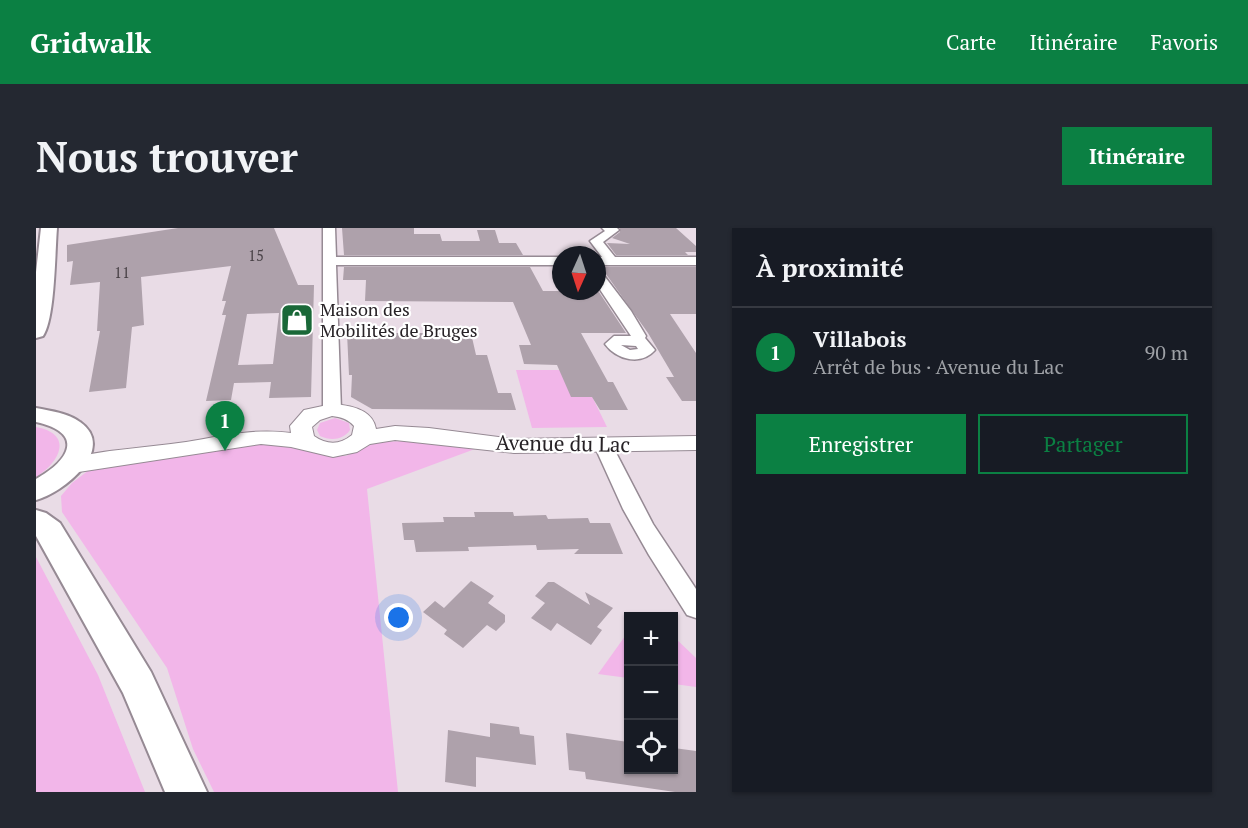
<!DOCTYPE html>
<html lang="fr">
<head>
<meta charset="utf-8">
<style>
  body { margin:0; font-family:"PT Serif",serif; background:#242831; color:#f1f3f6 }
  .controls { position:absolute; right:18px; bottom:18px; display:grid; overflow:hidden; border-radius:0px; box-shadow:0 2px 4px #0004 }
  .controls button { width:54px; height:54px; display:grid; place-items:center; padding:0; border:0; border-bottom:2px solid #363941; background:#171b24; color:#f1f3f6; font:30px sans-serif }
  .compass { position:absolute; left:516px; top:18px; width:54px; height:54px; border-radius:50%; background:#171b24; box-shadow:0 2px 4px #0004; rotate:183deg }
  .you { position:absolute; left:363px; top:390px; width:21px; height:21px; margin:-15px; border:4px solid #fff; border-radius:50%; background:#1a73e8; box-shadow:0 0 0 9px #1a73e833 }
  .badge { display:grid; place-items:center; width:39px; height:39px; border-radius:50%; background:#0b8043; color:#fff; font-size:20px; font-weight:700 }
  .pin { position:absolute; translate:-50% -50px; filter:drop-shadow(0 2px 3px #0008) }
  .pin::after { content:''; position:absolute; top:32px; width:21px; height:18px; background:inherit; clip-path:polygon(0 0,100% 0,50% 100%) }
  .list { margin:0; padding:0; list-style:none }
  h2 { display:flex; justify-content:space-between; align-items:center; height:78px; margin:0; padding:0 24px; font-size:26px }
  h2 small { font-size:20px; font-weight:400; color:#9ea1a6 }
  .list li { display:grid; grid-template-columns:39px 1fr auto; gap:18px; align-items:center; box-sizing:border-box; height:90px; padding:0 24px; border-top:2px solid #363941 }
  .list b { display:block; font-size:22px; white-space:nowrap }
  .list p { margin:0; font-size:20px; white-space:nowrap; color:#9ea1a6 }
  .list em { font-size:20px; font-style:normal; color:#9ea1a6 }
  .actions { display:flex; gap:12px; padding:18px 24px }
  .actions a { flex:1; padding:14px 0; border:2px solid #0b8043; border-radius:0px; text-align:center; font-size:21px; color:#0b8043 }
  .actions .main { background:#0b8043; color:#fff }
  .icon { flex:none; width:33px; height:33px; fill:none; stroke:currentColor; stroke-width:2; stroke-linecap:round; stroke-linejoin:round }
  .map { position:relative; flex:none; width:660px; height:564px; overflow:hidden; border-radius:0px }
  header { display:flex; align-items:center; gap:36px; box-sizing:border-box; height:84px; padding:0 30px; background:#0b8043; color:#fff }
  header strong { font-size:28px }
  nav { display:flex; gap:33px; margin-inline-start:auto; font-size:21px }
  .intro { display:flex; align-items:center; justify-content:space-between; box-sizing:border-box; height:144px; padding:0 36px }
  h1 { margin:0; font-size:42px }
  .button { padding:15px 27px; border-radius:0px; background:#0b8043; color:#fff; font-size:21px; font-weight:700 }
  main { display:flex; gap:36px; padding:0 36px }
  aside { flex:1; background:#171b24; border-radius:0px; box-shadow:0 2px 4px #0004 }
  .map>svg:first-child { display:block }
</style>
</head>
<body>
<header>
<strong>Gridwalk</strong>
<nav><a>Carte</a><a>Itinéraire</a><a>Favoris</a></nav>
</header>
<div class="intro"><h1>Nous trouver</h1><a class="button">Itinéraire</a></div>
<main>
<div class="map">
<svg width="660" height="564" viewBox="0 0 660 564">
  <rect width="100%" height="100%" fill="#e9dce6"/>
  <g fill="#f2b6e9">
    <polygon points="480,142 543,142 571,199 496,200"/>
    <path d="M299,190L313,195L314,202C307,212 295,213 284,208L281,202L284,195Z"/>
    <path d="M0,199C38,206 24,234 0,249Z"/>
    <polygon points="369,213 439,221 331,261 362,564 178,564 157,521 131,440 26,284 25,268 36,255 53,242 225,214 297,228 310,228 341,214"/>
    <polygon points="0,329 62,447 109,564 0,564"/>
    <polygon points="592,404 592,450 562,446"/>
    <polygon points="638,409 660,430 660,459 638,456"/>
  </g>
  <g fill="#aea1ab" fill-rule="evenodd">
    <path d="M142,0H238L262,57H278L275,169L233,170L235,154L198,155L195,172L170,173L190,87H186L190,73H186L195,38L105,49L108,97L96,99L90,160L53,164L64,103H61L64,54L34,57L37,33L31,34V17ZM243,85L237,136L202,137L211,86Z"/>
    <polygon points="306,0 378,0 378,6 404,6 406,13 444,13 441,2 459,2 463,15 480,15 487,27 308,27"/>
    <polygon points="584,0 640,0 660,18 660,24 649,24 652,27 580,27 571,15 594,16 576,10 584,4"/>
    <polygon points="308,39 494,39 507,63 561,63 561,61 590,105 545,105 572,154 577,154 592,182 564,182 556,169 535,169 521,137 488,136 483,117 495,117 477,74 329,73 330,52 307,52"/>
    <polygon points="565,39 660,39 660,86 634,86 660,125 660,173 646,173 630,149 638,149 612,105"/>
    <polygon points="311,105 435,105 440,127 451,127 462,165 475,165 480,182 336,181 315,169 316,147 313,147"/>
    <polygon points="438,284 477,284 478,288 510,287 512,291 552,290 554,295 574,295 587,326 538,326 543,321 501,322 500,317 432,319 433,323 380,324 378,312 368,312 366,295 408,294 407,289 439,289"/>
    <polygon points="435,353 458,368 452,375 469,387 469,394 460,403 451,397 427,420 408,406 411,402 387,384 399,373 408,380"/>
    <polygon points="512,354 518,354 554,377 549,364 577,380 561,399 566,402 555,417 521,395 515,403 495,390 509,375 499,368"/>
    <polygon points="454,495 483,499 484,506 498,508 500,537 440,529 440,559 409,554 412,502 454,509"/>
    <polygon points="530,505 592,514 592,542 638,542 638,520 660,523 660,564 639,564 550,551 549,544 533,542"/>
  </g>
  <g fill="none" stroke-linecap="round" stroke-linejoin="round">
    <g stroke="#968a94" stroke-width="3">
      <g id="minor">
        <polygon points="287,0 299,0 300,29 525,29 525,37 300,37 305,182 302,186 290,186 287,182"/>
        <polygon points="566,0 581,0 583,2 567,14 579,29 660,29 660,37 561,37 561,29 566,29 554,13 569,3"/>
        <path d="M561,44L566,45L595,83L610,108L609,110L619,122C605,138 581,132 569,116L578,108H595L561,57ZM585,117L600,118L602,121L594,122Z"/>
        <polygon points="567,211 574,213 576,217 617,296 660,361 660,390 651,387 613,327 587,281 558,217 560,213"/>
      </g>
    </g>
    <g stroke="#968a94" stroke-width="2">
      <path id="tertiary" d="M296,176C313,177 337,181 340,201L359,198L393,200L478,211L660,208V222L478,225L359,212L334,216L321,224L297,229L255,219L225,216L36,245L28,242L24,237L28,232C68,221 110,220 150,214C186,208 218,200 255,205L254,198L268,182ZM296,188C305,189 312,191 318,198L316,207C304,217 291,217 278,208L276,199L284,192Z"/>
    </g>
    <g stroke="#968a94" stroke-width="4">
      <g id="secondary">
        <path d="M5,0H21C19,24 19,91 7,108L0,110V44Z"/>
        <path d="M0,180C15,183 32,185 44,194C82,221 27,265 0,272V251C34,232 49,205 0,194Z"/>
        <polygon points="0,282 10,285 24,295 115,444 171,564 129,564 87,465 0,308"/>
      </g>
    </g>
    <use href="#minor" fill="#fff" fill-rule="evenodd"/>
    <use href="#tertiary" fill="#fff" fill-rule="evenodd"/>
    <use href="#secondary" fill="#fff" fill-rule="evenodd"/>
  </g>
  <defs>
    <g id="shop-square" transform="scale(1.725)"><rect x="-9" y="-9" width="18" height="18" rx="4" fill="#1a6838" stroke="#fff"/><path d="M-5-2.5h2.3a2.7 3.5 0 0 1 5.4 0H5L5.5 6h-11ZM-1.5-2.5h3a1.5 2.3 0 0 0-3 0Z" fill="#fff"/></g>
  </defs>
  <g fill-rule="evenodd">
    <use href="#shop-square" x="261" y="92"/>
  </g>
  <g text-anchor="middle" stroke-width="4.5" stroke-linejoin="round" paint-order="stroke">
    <g font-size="15" fill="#494247">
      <text x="220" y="33">15</text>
      <text x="86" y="50">11</text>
    </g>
    <g font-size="18" fill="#272226" stroke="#fff" text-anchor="start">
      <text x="284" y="88">Maison des<tspan x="284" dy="21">Mobilités de Bruges</tspan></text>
    </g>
    <g font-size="21" fill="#272226" stroke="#fff">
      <text transform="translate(527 216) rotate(1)" y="7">Avenue du Lac</text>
    </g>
  </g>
</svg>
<div class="controls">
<button>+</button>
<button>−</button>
<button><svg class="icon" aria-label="locate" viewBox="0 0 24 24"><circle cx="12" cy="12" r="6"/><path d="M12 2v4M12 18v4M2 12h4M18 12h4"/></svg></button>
</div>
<svg class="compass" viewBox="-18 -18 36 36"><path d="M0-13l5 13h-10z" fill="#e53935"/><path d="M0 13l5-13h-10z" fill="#9ea1a6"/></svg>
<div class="you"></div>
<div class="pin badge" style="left:189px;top:223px">1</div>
</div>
<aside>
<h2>À proximité<small></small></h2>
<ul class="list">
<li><span class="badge">1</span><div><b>Villabois</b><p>Arrêt de bus · Avenue du Lac</p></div><em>90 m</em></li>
</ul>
<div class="actions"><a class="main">Enregistrer</a><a>Partager</a></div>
</aside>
</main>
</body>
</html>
